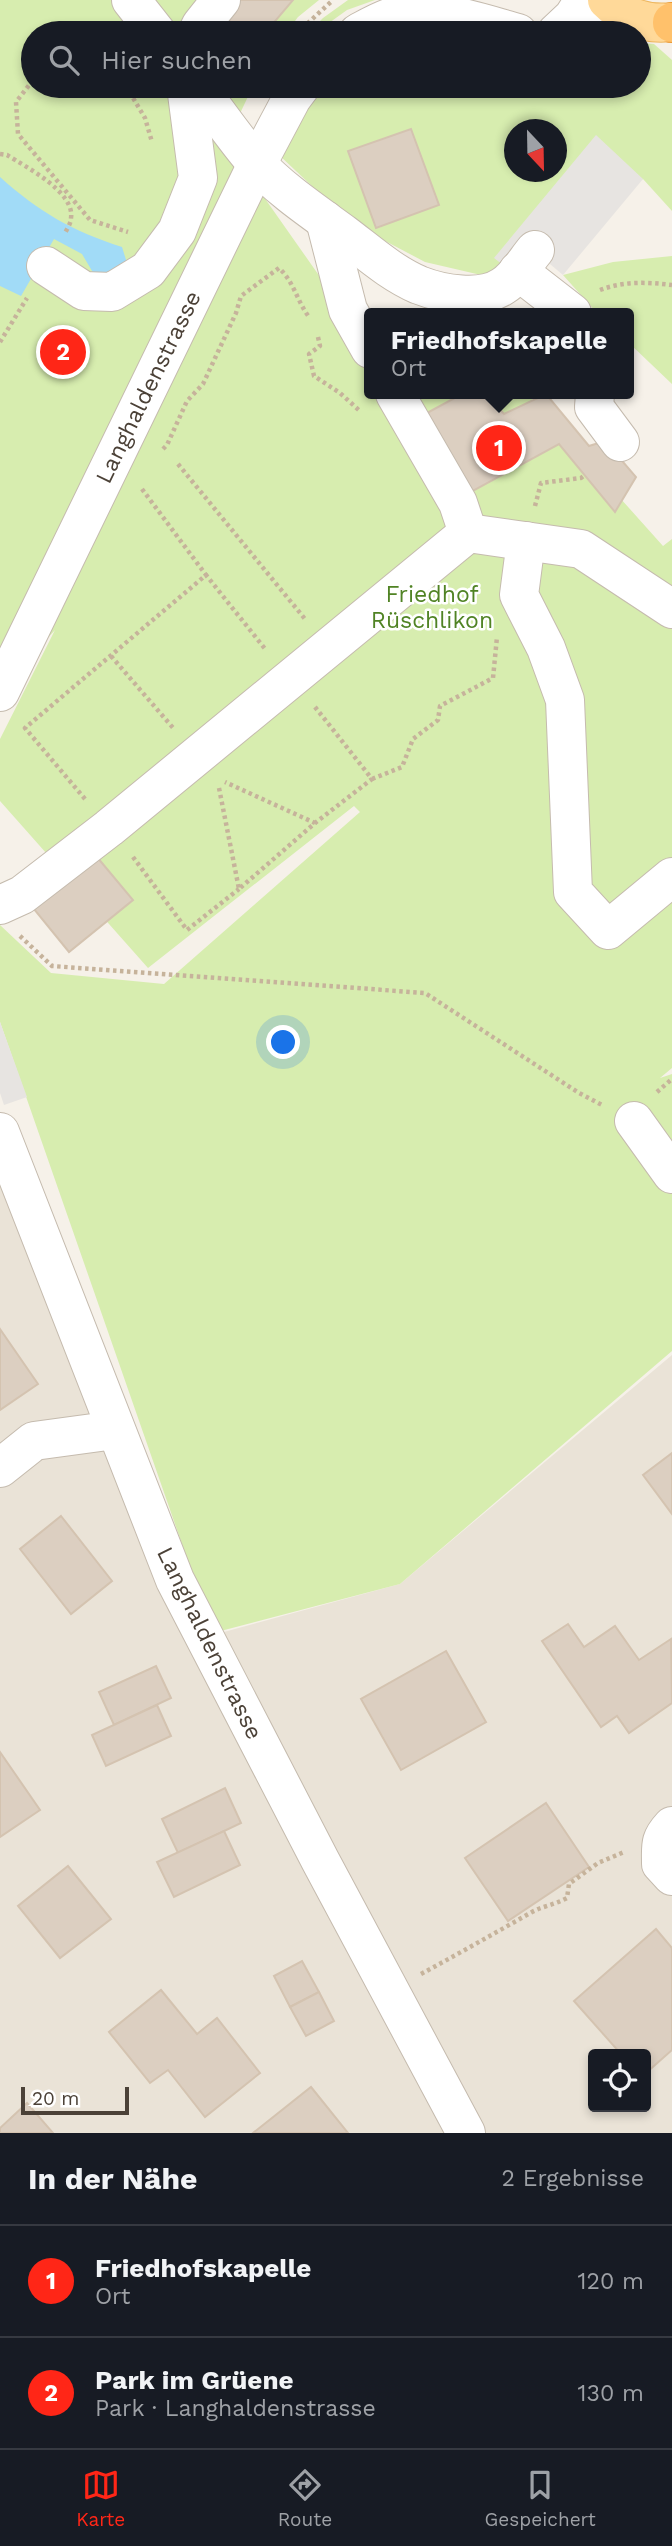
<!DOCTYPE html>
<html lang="de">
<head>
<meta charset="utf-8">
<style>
  body { margin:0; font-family:"Work Sans",sans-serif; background:#242831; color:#f1f3f6 }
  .controls { position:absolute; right:21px; bottom:21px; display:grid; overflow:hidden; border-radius:7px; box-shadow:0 4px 10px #0003 }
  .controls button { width:63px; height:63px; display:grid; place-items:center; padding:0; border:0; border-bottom:2px solid #363941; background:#171b24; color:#f1f3f6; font:35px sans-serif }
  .compass { position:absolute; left:504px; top:119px; width:63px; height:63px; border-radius:50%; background:#171b24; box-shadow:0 4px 10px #0003; rotate:158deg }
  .scale { position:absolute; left:21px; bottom:18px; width:108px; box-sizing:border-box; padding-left:7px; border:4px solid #4b4137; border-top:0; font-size:19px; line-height:24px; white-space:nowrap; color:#4b4137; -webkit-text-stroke:5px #fff; paint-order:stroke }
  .you { position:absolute; left:284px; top:1043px; width:24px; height:24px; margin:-18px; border:5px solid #fff; border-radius:50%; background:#1a73e8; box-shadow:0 0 0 10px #1a73e833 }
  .badge { display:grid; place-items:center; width:46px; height:46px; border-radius:50%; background:#ff2617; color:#fff; font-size:23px; font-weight:700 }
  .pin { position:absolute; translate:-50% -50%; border:4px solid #fff; box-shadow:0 2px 7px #0006 }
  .popup { position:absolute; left:364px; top:308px; width:270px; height:91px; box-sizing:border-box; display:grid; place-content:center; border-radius:7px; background:#171b24; filter:drop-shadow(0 2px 5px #0005); font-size:23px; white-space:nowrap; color:#9ea1a6 }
  .popup b { font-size:26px; color:#f1f3f6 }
  .popup::after { content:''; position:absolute; left:50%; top:100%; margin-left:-14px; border:14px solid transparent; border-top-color:#171b24 }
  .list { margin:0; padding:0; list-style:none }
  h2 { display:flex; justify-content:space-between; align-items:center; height:91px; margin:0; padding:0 28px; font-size:30px }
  h2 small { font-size:23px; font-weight:400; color:#9ea1a6 }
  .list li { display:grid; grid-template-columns:46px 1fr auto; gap:21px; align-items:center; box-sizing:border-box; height:112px; padding:0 28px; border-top:2px solid #363941 }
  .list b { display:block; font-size:26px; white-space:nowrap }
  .list p { margin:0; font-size:23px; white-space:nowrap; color:#9ea1a6 }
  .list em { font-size:23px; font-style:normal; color:#9ea1a6 }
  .icon { flex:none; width:38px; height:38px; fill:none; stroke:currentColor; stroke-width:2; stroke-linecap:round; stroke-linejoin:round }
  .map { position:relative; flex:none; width:672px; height:2133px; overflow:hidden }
  .search { position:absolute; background:#171b24; box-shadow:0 4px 10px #0003; left:21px; right:21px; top:21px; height:77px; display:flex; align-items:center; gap:18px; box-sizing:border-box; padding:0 24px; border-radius:38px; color:#9ea1a6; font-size:26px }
  .sheet { height:315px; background:#171b24 }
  nav { display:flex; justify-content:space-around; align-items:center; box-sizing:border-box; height:98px; border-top:2px solid #363941; background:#171b24; font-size:19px; color:#9ea1a6 }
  nav a { display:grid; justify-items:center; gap:4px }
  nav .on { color:#ff2617 }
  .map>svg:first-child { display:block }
</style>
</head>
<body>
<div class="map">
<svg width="672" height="2133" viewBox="0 0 672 2133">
  <rect width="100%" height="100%" fill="#f6f1e9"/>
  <path fill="#eae3d7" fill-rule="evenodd" d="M0,1129L213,1635L400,1584L672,1355V2133H0ZM593,2054H646V2107H593Z"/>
  <g fill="#d7edaf" fill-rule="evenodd">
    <polygon points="0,0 319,0 298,17 286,33 33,33 33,86 253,86 226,143 358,331 369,332 370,394 527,394 663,546 672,539 672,1068 660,1078 672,1074 672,1351 400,1584 213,1633 0,1022 0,925 51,973 164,984 360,812 354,806 148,968 0,801 0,739 55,630 0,691"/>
    <polygon points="348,0 375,0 347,10 315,33 308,33 323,18"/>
    <path d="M639,43L654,44L672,60V211L643,179L495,258L506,267L481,275L425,262L351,223L278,154L314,97L325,86H639ZM411,129L439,205L376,228L349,151ZM514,130H556V172H514Z"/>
    <polygon points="672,256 672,384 629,343 628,313 597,313 563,275 613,262"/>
  </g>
  <g fill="#e7e4e1">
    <polygon points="596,135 643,179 563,275 544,259 506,267 494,258"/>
    <polygon points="0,1022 27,1097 4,1105 0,1093"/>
  </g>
  <path fill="#a1dbf7" d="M0,177C39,212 72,231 122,247L127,263L98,281L82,254L54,239L21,296L0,286Z"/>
  <g fill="#dccfc1" stroke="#d4c3b0" stroke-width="2">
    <polygon points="235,0 293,0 265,33 244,33 222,15"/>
    <polygon points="411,129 439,205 376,228 348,151"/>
    <polygon points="462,394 486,394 504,414 546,394 589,446 605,441 636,477 615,512 559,444 471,492 427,413"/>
    <polygon points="92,851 133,900 69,952 29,903"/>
    <polygon points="0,1329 38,1384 0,1410"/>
    <polygon points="672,1453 672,1514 643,1475"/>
    <polygon points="61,1516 112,1581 71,1614 20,1549"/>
    <polygon points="568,1624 584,1647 615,1626 639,1660 671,1639 672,1703 629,1733 617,1716 601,1727 542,1641"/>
    <polygon points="446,1651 486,1722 401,1770 361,1699"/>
    <polygon points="156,1666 171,1698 114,1725 99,1692"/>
    <polygon points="157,1705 171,1736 106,1766 92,1735"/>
    <polygon points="0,1752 40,1810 0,1837"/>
    <polygon points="225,1788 241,1823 178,1853 162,1819"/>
    <polygon points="546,1803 589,1867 508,1921 465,1858"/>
    <polygon points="224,1831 240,1865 174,1897 157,1862"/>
    <polygon points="68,1866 111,1919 60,1958 18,1906"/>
    <polygon points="656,1929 672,1948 672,2050 646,2073 646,2054 621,2054 574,2001"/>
    <polygon points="302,1961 319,1992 290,2007 274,1976"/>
    <polygon points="161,1990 197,2034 217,2018 260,2073 205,2117 168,2070 150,2083 109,2032"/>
    <polygon points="319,1992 334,2021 306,2036 290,2007"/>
    <polygon points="311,2087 348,2133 253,2133"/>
    <polygon points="27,2103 53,2133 0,2133 0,2128"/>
  </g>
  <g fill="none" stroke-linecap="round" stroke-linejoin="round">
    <g stroke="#c5bbae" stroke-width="40">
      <g id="minor">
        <polyline points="131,0 157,33"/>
        <polyline points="197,33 201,25 221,0"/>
        <path d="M358,33C371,26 384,18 398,15C436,6 481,23 518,33"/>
        <polyline points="556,33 573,17 584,0"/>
        <polyline points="594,33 614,27 630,17"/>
        <path d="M197,86C217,112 235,139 256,163C281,190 314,212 344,234C368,252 391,273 419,285C442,294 481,301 503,286C516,278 525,262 535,250"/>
        <polyline points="325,220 348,310 370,349"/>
        <polyline points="46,266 84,291 112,292 148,270 177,231 198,178 186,86"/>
        <polyline points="518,271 572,313"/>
        <polyline points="395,394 458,503 468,533"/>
        <polyline points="595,394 594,407 620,442"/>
        <polyline points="526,541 519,595 546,648 565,700 573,892 608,930 672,877"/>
        <polyline points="0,692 257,164 292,98 301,86"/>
        <polyline points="0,905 22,895 109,828 468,533 581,549 672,609"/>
        <polyline points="634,1121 672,1174"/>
        <polyline points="0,1132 175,1580 320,1860 466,2133"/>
        <polyline points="0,1468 34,1441 115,1430"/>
        <path d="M672,1826C659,1840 661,1845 661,1864L672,1876"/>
      </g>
    </g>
    <g stroke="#eeb75f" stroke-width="40">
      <path id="major" d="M607,0C625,18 646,25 672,22"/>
    </g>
    <g stroke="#eb952e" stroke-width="40">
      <polyline id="highway" points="672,22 672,23"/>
    </g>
    <g stroke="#c6b39b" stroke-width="4.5" stroke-dasharray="3.5 3.5" stroke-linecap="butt">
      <polyline points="297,33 333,0"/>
      <polyline points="33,80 16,102 18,134 90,220 128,232"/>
      <polyline points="126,86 145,118 152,142"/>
      <path d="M0,154L7,155C26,167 75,192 71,218C71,223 67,229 65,233"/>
      <path d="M600,290C624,281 647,282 672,285"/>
      <polyline points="318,337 320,346 309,354 314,376 340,393 361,412"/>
      <polyline points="0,342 27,298"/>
      <path d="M163,449L167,445L187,401L203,384L236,313L241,296L279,268C294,282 297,301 309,317"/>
      <polyline points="178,464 305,619"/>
      <polyline points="142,489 206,575"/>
      <polyline points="535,506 541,483 581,478 585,475"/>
      <polyline points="111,656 174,729"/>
      <polyline points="315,707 372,779 315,823"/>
      <polyline points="372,779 402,767 413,739 438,720 440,706 493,678 497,637"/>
      <polyline points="219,788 239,889 315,823 225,782"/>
      <polyline points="85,799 25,728 206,575 266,650"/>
      <polyline points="133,857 187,930 239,889"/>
      <polyline points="20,936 52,966 425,993 579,1093 602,1105"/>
      <polyline points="657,1092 672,1079"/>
      <path d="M421,1974C458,1954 495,1933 532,1912C543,1906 554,1905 567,1898L569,1884L598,1863L624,1852"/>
    </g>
    <use href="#minor" stroke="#fff" stroke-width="38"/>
    <use href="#major" stroke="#ffd999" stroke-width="38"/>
    <use href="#highway" stroke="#ffc16b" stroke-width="38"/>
  </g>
  <g text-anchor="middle" stroke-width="5" stroke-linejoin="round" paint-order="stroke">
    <g font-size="23" fill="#4b4137" stroke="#fff">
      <text transform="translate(148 387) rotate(-64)" y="8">Langhaldenstrasse</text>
      <text transform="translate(210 1643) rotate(64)" y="8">Langhaldenstrasse</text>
    </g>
    <g font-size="23" fill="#508324" stroke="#fff">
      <text x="432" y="602">Friedhof<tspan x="432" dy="26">Rüschlikon</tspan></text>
    </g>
  </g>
</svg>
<div class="controls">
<button><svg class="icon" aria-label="locate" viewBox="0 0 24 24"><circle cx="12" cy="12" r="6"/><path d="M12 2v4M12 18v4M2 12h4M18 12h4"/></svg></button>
</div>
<svg class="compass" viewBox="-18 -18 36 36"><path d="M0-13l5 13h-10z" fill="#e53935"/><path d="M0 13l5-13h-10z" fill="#9ea1a6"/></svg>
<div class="scale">20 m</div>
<div class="you"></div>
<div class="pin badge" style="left:499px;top:448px">1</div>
<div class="popup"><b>Friedhofskapelle</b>Ort</div>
<div class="pin badge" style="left:63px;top:352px">2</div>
<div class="search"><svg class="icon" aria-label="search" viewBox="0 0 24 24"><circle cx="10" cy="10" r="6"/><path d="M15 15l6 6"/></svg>Hier suchen</div>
</div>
<section class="sheet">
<h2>In der Nähe<small>2 Ergebnisse</small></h2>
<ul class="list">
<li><span class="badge">1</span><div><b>Friedhofskapelle</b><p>Ort</p></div><em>120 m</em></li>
<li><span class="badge">2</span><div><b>Park im Grüene</b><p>Park · Langhaldenstrasse</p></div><em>130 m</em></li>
</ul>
</section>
<nav>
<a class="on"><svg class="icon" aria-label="map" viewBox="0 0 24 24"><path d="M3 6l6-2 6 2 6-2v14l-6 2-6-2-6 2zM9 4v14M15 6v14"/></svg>Karte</a>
<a><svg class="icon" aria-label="directions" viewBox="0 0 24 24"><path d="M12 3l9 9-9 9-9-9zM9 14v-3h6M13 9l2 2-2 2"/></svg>Route</a>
<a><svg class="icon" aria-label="saved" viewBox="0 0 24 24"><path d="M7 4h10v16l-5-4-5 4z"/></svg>Gespeichert</a>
</nav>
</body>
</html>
